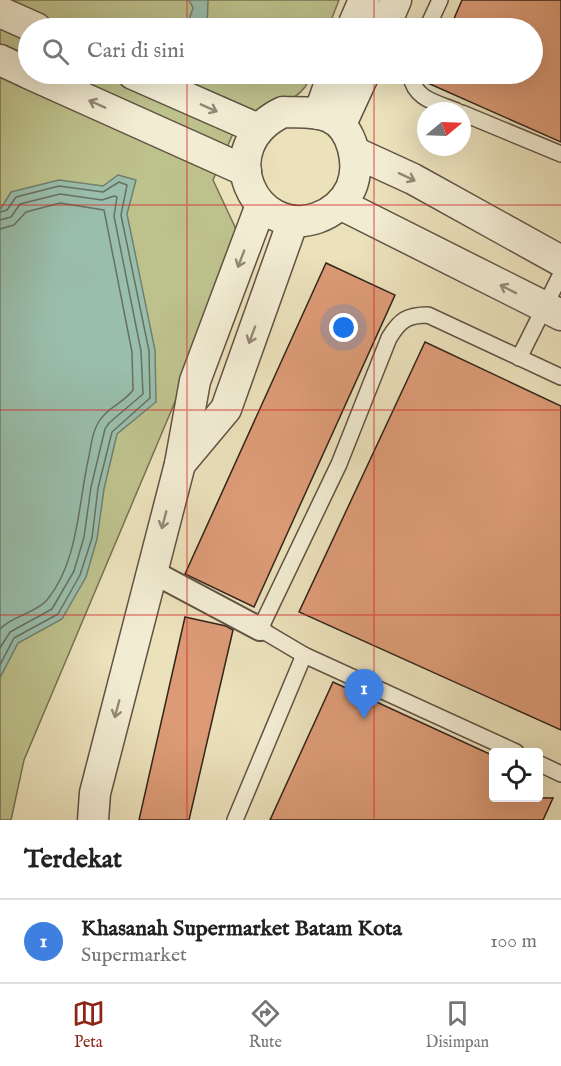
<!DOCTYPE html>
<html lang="id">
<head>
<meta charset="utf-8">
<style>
  body { margin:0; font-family:"IM FELL English",serif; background:#f6f6f6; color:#222 }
  .controls { position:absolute; right:18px; bottom:18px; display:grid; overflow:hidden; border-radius:6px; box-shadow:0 6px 24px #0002 }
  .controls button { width:54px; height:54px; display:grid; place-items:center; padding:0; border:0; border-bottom:2px solid #e0e0e0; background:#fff; color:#222; font:30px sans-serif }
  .compass { position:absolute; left:417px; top:102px; width:54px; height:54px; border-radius:50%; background:#fff; box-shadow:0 6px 24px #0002; rotate:71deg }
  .you { position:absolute; left:344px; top:328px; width:21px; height:21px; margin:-15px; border:4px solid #fff; border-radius:50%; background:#1a73e8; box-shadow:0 0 0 9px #1a73e833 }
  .badge { display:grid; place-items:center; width:39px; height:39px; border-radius:50%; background:#8f2418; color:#fff; font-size:20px; font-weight:700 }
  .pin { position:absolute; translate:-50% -50px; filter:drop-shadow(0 2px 3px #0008) }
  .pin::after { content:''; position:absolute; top:32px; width:21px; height:18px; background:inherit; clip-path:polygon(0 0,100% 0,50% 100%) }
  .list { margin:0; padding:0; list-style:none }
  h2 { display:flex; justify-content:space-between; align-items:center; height:78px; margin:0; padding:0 24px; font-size:26px }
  h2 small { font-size:20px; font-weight:400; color:#767676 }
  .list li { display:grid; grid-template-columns:39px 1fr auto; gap:18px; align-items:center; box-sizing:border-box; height:84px; padding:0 24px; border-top:2px solid #e0e0e0 }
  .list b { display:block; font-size:22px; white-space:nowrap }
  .list p { margin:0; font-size:20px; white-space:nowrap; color:#767676 }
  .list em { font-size:20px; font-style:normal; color:#767676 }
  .icon { flex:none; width:33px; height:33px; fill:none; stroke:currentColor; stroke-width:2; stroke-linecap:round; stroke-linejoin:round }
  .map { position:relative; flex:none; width:561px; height:820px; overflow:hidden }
  .search { position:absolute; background:#fff; box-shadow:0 6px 24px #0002; left:18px; right:18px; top:18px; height:66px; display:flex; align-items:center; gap:15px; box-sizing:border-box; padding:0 21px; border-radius:33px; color:#767676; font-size:22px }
  .sheet { height:162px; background:#fff }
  nav { display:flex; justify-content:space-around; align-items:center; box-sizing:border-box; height:84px; border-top:2px solid #e0e0e0; background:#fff; font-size:16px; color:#767676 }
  nav a { display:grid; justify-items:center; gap:3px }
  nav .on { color:#8f2418 }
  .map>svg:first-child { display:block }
</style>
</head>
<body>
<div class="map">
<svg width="561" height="820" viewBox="0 0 561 820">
  <rect width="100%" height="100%" fill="#ebe1bb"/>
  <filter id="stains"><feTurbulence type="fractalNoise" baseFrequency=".00333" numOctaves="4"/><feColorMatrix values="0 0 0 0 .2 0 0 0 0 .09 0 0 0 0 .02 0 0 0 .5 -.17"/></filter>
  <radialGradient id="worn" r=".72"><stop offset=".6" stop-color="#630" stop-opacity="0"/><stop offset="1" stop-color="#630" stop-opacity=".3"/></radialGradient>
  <path fill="#bdc18c" stroke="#787254" stroke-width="1.5" d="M0,0H339L328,28H28V74H311C309,77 308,83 305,87C292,105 261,110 241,115L213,180L235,227L239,250L24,760L11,820H0Z"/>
  <g fill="#99beab" stroke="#708071" stroke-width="1.5">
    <polygon points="189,0 208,0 207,28 186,28 193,8"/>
    <polygon points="118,175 136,180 127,214 155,350 156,402 117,434 104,489 97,539 86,577 62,619 18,643 0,678 0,210 11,192 59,180 103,186"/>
  </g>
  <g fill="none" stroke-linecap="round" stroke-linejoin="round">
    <g stroke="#667163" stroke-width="1.5">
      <polyline points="0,212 7,210 16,197 59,186 103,192 119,182 127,185 121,215 149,351 150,398 112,432 98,488 92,538 80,575 58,614 14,638 0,665"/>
      <polyline points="0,220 11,217 20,204 60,194 102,200 114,196 117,197 114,216 141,351 143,394 109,423 105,429 91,487 84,537 74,571 52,609 10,632 0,648"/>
      <path d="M0,229L14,225L26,212L60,203L104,210L132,352L133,390C124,403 104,409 97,425C92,434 91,446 89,456C78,503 79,561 47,600C36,613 12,616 0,629"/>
    </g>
  </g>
  <g fill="#dc9b76" stroke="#33241b" stroke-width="1.5">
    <polygon points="462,0 561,0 561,142 423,81 420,74 532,74 532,28 450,28"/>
    <polygon points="326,263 395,295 254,607 185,574"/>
    <polygon points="425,342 561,406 561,730 299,612"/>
    <polygon points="185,617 226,626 233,630 189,820 139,820"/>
    <polygon points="333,682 494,756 494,798 553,798 543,820 270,820"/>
  </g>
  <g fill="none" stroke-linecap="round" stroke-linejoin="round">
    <g stroke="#615343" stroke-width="18">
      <g id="service">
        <polyline points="427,28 440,0"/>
        <path d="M410,74C415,100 435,102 457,111"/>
        <polyline points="462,113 561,154"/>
        <polyline points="519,358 561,274"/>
        <path d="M516,752L304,655L260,629L339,464L389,338C400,320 407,315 428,315L561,377"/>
        <polyline points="538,763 561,774"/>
        <polyline points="235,820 304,655"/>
      </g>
    </g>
    <g stroke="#615343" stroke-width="26">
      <polyline id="pedestrian" points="151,571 260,629"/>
    </g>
    <g stroke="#615343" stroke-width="33">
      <g id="minor">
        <polyline points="0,12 36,28"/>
        <polyline points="352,28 364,0"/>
        <polyline points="384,28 396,0"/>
        <polyline points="0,60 28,73"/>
        <polyline points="30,74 246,171"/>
        <polyline points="133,74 258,129"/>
        <path d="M283,112C298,113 316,111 329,117C353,127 361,165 351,188C344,203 331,213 317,218C255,239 210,147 283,112Z"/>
        <polyline points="319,114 333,74"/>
        <polyline points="341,124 364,74"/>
        <polyline points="354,152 413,179 561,261"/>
        <polyline points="340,204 561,315"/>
        <polyline points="180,464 226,409 293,221"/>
        <polyline points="93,820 95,793 180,464 195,381 261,205"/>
      </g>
    </g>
    <use href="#service" stroke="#f2ecd3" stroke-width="15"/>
    <use href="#pedestrian" stroke="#f2ecd3" stroke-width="22"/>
    <use href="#minor" stroke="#f2ecd3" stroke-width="30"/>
  </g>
  <defs><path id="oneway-shaft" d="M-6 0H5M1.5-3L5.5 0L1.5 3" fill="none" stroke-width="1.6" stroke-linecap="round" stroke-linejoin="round" transform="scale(1.5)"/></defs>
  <g stroke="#928877">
    <use href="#oneway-shaft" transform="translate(97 104) rotate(-156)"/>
    <use href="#oneway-shaft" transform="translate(209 108) rotate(24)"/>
    <use href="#oneway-shaft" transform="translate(407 177) rotate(25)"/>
    <use href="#oneway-shaft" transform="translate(241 259) rotate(111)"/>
    <use href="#oneway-shaft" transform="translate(508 289) rotate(-153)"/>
    <use href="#oneway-shaft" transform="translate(252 335) rotate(110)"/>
    <use href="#oneway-shaft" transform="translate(164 520) rotate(105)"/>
    <use href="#oneway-shaft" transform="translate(117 709) rotate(105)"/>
  </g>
  <path fill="none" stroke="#d62828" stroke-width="1.5" stroke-opacity="0.55" d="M187,0V28M374,0V28M187,74V820M374,74V820M0,205H561M0,410H561M0,615H561"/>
  <rect width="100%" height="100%" filter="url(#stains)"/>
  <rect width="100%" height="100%" fill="url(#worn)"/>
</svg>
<div class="controls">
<button><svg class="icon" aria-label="locate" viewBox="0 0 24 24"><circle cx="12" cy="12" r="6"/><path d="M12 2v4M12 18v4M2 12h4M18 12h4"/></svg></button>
</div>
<svg class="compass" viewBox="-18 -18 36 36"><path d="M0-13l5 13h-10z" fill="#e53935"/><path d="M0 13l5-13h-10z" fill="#767676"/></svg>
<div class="you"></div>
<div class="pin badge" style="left:364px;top:719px;background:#3f7fe0">1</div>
<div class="search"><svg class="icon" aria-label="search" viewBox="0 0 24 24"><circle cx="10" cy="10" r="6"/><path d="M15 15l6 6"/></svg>Cari di sini</div>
</div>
<section class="sheet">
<h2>Terdekat<small></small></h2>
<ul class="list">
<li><span class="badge" style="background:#3f7fe0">1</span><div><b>Khasanah Supermarket Batam Kota</b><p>Supermarket</p></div><em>100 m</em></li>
</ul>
</section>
<nav>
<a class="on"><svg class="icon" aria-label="map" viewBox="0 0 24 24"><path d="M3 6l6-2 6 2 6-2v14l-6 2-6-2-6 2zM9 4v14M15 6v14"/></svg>Peta</a>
<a><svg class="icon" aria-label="directions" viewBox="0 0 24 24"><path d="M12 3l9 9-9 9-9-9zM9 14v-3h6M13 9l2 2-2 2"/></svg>Rute</a>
<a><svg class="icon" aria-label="saved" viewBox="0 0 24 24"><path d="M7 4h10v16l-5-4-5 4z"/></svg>Disimpan</a>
</nav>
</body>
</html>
